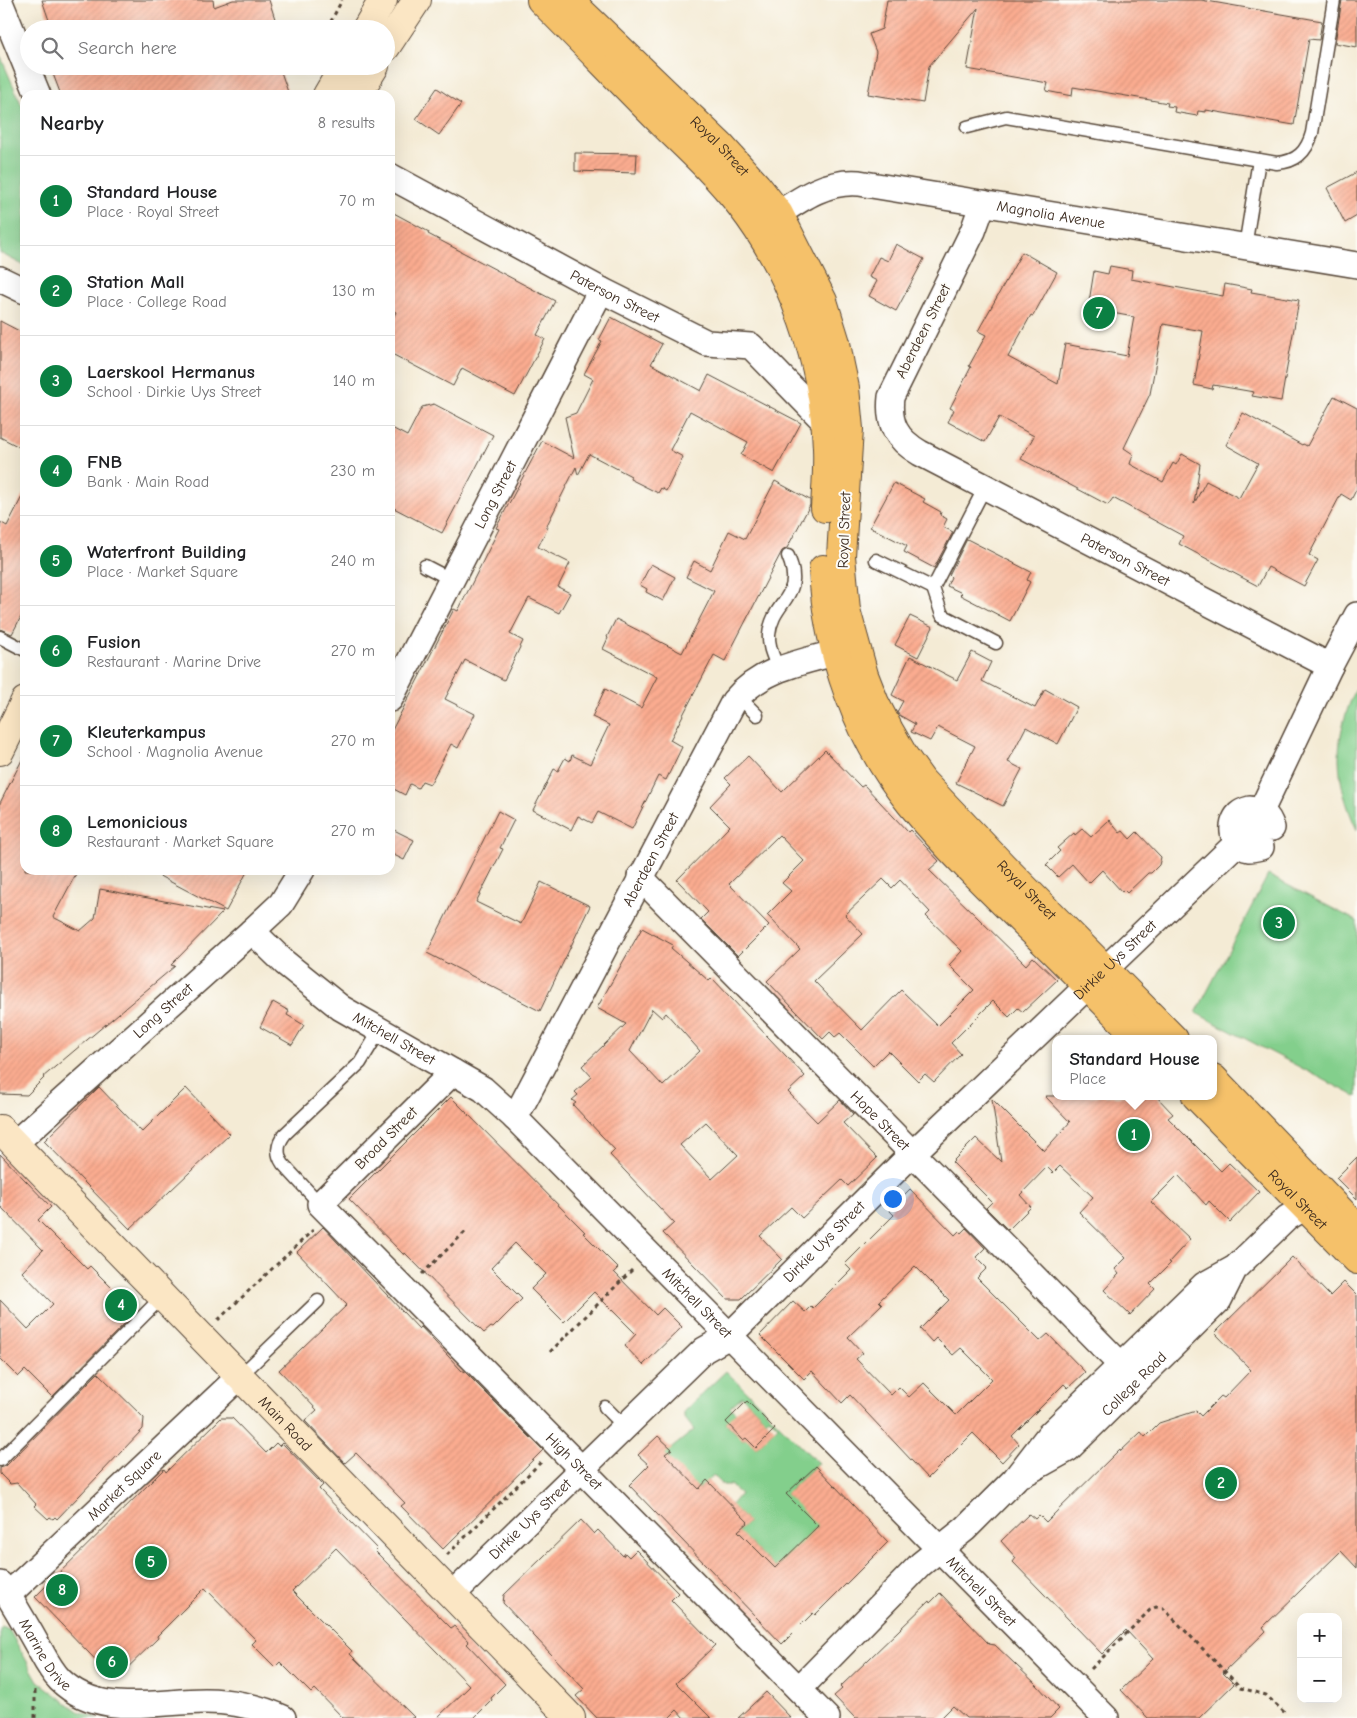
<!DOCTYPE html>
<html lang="en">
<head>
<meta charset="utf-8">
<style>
  body { margin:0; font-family:"Comic Neue",sans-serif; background:#f6f6f6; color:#202124 }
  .controls { position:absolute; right:15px; bottom:15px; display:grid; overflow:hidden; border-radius:10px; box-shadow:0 5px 20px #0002 }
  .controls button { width:45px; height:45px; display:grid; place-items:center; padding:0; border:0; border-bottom:1px solid #e0e0e0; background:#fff; color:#202124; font:25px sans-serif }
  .you { position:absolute; left:892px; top:1198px; width:18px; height:18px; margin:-12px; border:4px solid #fff; border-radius:50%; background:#1a73e8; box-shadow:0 0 0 8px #1a73e833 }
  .badge { display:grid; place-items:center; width:32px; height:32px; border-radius:50%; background:#0b8043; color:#fff; font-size:16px; font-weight:700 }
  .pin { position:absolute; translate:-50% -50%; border:2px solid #fff; box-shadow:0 1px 5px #0006 }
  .popup { position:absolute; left:1052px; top:1035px; width:165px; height:65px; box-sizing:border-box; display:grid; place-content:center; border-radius:10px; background:#fff; filter:drop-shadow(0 1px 4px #0005); font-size:16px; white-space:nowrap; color:#757577 }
  .popup b { font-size:19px; color:#202124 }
  .popup::after { content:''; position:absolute; left:50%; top:100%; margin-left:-10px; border:10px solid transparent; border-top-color:#fff }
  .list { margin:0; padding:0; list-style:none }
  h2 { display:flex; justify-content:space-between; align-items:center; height:65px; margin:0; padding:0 20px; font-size:21px }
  h2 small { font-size:16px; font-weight:400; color:#757577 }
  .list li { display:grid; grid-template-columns:32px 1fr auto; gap:15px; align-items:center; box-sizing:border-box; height:90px; padding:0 20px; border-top:1px solid #e0e0e0 }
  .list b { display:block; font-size:19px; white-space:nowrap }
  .list p { margin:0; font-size:16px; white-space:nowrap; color:#757577 }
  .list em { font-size:16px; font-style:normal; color:#757577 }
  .icon { flex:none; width:28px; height:28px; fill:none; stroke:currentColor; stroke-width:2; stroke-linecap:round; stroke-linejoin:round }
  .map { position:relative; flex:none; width:1357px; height:1718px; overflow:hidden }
  .search { position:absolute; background:#fff; box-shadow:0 5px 20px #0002; left:20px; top:20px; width:375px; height:55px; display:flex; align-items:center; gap:12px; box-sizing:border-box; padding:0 18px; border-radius:28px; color:#757577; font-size:19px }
  .panel { position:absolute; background:#fff; box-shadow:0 5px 20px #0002; left:20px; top:90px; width:375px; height:785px; border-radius:15px }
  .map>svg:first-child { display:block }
</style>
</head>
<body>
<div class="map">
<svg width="1357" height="1718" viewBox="0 0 1357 1718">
  <defs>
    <pattern id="building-hatch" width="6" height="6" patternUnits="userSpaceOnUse" patternTransform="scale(1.25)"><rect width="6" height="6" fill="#fbac90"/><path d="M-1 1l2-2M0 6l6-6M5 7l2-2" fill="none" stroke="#d8947c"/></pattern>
  </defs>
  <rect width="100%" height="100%" fill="#fdfcf7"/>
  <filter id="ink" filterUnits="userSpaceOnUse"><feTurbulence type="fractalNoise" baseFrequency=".02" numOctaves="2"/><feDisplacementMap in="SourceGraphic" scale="10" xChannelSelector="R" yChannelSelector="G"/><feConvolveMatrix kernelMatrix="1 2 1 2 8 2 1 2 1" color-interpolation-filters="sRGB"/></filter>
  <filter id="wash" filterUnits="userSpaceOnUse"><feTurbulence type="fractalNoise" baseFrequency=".0096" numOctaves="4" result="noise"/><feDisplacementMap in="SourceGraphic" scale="20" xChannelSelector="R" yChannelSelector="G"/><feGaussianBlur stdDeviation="1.12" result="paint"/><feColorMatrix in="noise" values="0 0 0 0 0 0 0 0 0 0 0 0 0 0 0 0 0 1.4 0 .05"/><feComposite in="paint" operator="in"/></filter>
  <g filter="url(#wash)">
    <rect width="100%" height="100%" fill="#f4ebd5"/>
    <g fill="#83cf8c" stroke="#5f7c55" fill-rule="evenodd">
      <polygon points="0,55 25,113 25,266 0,253"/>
      <path d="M1357,687V830C1334,780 1332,737 1357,687Z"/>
      <polygon points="1268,875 1357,921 1357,1097 1196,1013"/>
      <path d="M726,1371L818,1463L786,1494L820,1523L811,1532L826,1547L805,1568L790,1553L775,1568L749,1542L736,1533L748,1522L731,1505L740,1494L730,1485H723L713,1475L699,1489L662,1456L694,1430L684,1417V1411ZM742,1396L765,1419L743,1440L726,1423L736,1413L730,1407ZM769,1417L778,1426L756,1448L747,1438Z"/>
      <polygon points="2,1627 9,1630 38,1681 78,1711 99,1718 0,1718 0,1629"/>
    </g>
    <g id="blocks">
      <g fill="url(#building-hatch)" fill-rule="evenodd">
        <polygon points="42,0 213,0 214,7 233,0 269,0 275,19 265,23 267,29 52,29"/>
        <polygon points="887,0 1201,0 1322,21 1319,40 1309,39 1294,125 1206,110 1206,112 1198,111 1197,116 1174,112 1175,107 1167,106 1168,103 1073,87 1072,96 1046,91 1048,83 967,69 978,8 929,66 923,103 868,94 876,52 869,34 882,29"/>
        <polygon points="1342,0 1357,0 1357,47 1335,43"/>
        <polygon points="50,66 279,66 289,95 61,95"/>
        <polygon points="437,88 461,104 439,135 416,119"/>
        <polygon points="575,153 637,154 636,173 575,171"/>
        <polygon points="1357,172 1357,216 1345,223 1327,188"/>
        <polygon points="390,211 429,232 428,234 555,301 537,335 545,339 515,396 462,368 453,386 390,353 390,324 396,312 390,309"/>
        <polygon points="896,244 924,259 896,311 869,296 877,281 869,277 879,257 888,261"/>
        <polygon points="1022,252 1057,272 1033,316 1031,315 1008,357 1058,384 1065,344 1127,356 1134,317 1090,309 1091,302 1089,302 1094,271 1108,274 1110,266 1132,270 1131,279 1223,296 1225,284 1252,289 1251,292 1299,300 1281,401 1252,396 1254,392 1213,385 1212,389 1194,385 1203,331 1163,324 1150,394 1124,448 1133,454 1130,464 1163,482 1173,463 1176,465 1182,454 1200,464 1194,504 1206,481 1239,498 1258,463 1226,445 1243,413 1302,445 1303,444 1307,446 1334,396 1357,408 1357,488 1351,500 1341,494 1309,555 1318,560 1304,586 1268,567 1258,586 1179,544 1183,536 1113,498 1108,505 1021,459 1034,436 999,417 985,442 948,422 954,410 950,408 971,367 969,366 986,335 978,331"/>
        <polygon points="611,317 662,344 651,364 701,391 709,375 801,423 774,473 741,455 748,442 690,411 670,450 683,457 666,491 661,488 658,493 630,479 631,476 589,454 578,475 576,467 546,527 548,527 538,547 570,563 558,587 570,593 559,613 529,598 510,634 523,641 504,680 465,660 445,699 475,714 458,748 451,744 430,784 422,781 418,788 410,784 405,795 390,787 390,734 454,609 458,611 499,529 496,528 542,441 574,458 565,417 576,413 593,379 584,374 602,341 599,340"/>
        <polygon points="0,321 25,334 25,450 0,437"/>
        <polygon points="434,404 493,435 442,533 390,506 390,427 407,436 422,407"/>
        <polygon points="775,481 810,500 810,505 787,548 782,551 725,661 714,655 670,740 682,747 666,780 658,776 632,829 598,812 592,823 578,816 571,830 533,810 554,769 558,771 565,758 570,761 572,755 590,764 609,725 592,717 605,689 641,708 657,677 603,649 608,638 607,637 616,619 682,653 714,591 686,577 694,561 710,570 729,531 745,539"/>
        <polygon points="894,483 925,499 923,502 941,512 940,515 947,519 943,527 953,532 934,568 904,552 907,546 870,527"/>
        <polygon points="25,491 25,609 12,634 0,629 0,522 7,526"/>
        <polygon points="967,539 1031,572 1027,580 1030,582 1010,621 960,595 962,593 947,586 951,577 949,575"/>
        <polygon points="651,564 675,577 663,601 646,592 647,589 640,585"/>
        <polygon points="910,616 933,627 918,657 895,645"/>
        <polygon points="972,652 991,662 982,681 1035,708 1045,689 1077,707 1058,744 1026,727 1008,762 1022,769 1003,806 956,783 975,746 938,727 930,741 911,732 915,724 899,715 897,712 903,701 892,695 910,656 957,680"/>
        <path d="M825,750L861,787L864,785L908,832L910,830L939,861L929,870L1026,965L1033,957L1057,980L1023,1012L1018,1008L1009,1017L993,1001L951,1043L961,1054L934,1082L925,1074L918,1081L888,1051L873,1066L840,1033L835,1037L830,1032L823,1039L767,981L800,949L767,915L791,891L782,883L804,861L779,835L729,884L769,925L738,956L701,919L708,912L677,880L730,826L710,806L731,784L725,778L748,756L782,792ZM883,879L892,888L900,880L930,912L926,916L962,951L949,965L974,990L938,1026L901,990L862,1030L814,981L863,934L845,915Z"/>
        <polygon points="25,754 25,870 78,870 53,917 80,931 95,918 100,889 223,912 171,965 175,966 43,1077 44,1078 27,1095 0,1094 0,803"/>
        <polygon points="498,811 514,820 500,848 503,849 476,902 521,924 541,882 590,906 540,1011 427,953"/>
        <polygon points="1109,820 1120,833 1123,831 1130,839 1137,832 1161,857 1159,865 1151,873 1148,873 1127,893 1124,890 1122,892 1102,870 1089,883 1072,864 1058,877 1046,865 1060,851 1057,848 1074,833 1075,835 1082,829 1091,837"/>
        <polygon points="390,828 414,840 404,860 390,853"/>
        <polygon points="148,870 248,870 226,911"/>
        <path d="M642,928L673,945L671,948L709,981L712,978L805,1076L788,1092L817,1122L840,1100L853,1114L843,1123L877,1158L848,1186L842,1180L802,1218L791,1207L760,1236L782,1259L741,1299H727L663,1233L674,1223L610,1155L615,1150L573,1105L576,1103L572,1100L578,1095L575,1092L592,1077L582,1066L626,1024L597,1008ZM652,1009L662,1018L666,1013L700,1051L663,1086L630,1051ZM706,1122L738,1155L712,1179L680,1145Z"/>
        <polygon points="273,1002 289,1011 287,1015 304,1025 292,1045 260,1027"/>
        <polygon points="99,1087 142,1132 186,1088 230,1134 130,1229 44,1141"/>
        <polygon points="1045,1096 1156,1096 1173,1114 1168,1118 1221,1171 1229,1163 1259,1192 1230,1222 1209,1201 1206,1205 1178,1175 1151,1202 1190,1239 1169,1262 1171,1263 1150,1284 1155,1289 1130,1315 1104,1290 1119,1274 1115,1269 1126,1258 1079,1212 1093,1197 1060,1166 1053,1173 1047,1167 1020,1195 1031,1207 1008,1230 986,1208 992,1202 952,1162 976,1138 1001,1162 992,1099 1044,1151 1070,1122"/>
        <polygon points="451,1097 585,1232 583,1233 618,1268 614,1272 656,1315 663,1308 682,1327 643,1365 625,1346 636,1334 594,1292 564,1322 531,1289 546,1274 515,1243 491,1268 522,1299 493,1328 491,1327 484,1333 405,1253 404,1255 349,1199"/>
        <polygon points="0,1154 51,1207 38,1220 87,1269 90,1266 136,1312 52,1397 25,1370 18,1377 0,1359 0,1300 28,1329 53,1304 22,1272 43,1250 0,1206"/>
        <polygon points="1357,1157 1357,1199 1336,1178"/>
        <path d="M910,1189L955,1235L959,1231L961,1233L966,1228L985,1248L976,1257L987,1268L977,1278L1040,1341L1048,1334L1085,1372L1068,1388L1064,1384L1012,1436L1019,1444L1002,1462L973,1433L928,1478L850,1395L842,1403L812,1371L804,1379L760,1335L793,1301L805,1312L811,1306L813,1308L851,1270L845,1264L894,1215L889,1210ZM915,1266L949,1300L920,1329L932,1342L936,1338L953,1355L961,1348L992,1379L956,1415L924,1383L909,1397L899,1387L891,1395L856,1359L863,1353L848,1337L882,1304L879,1301Z"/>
        <polygon points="323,1227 419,1329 421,1327 462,1371 464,1371 543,1450 443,1549 401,1506 405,1503 356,1453 345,1463 305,1421 317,1410 279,1370 347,1305 297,1252"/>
        <polygon points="1292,1257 1330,1296 1344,1282 1357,1295 1357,1568 1341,1551 1263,1627 1266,1631 1223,1673 1234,1684 1199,1718 1148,1718 1121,1690 1153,1659 1126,1630 1102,1654 1013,1562 1016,1558 1001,1541 1029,1514 1035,1519 1039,1515 1046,1522 1120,1449 1121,1451 1141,1432 1145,1437 1159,1423 1196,1411 1201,1416 1221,1396 1224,1398 1251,1370 1215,1333"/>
        <polygon points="98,1373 144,1418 143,1429 57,1519 55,1517 53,1519 50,1517 48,1519 34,1506 36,1504 17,1483 10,1484 0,1474 0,1468 6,1466"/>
        <polygon points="747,1401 775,1429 756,1448 746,1438 743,1440 726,1422"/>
        <polygon points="221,1418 232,1418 266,1453 276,1443 279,1446 282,1443 323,1485 319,1489 377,1549 375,1551 451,1628 454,1626 469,1642 467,1644 505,1684 491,1698 492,1700 474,1718 437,1718 470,1686 336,1548 292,1591 352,1651 350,1654 415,1718 343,1718 315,1689 311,1693 280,1662 275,1667 252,1644 256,1640 205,1588 157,1636 158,1638 115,1680 35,1597 164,1469 166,1472"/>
        <polygon points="658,1436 672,1449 665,1454 699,1489 707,1480 748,1522 738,1531 775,1568 818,1526 786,1494 816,1466 888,1542 815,1615 813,1613 782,1644 629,1485 649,1465 638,1455"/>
        <polygon points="581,1520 594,1534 598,1530 623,1556 625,1553 629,1557 636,1550 678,1593 671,1600 715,1645 676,1683 711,1718 684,1718 677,1710 669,1718 597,1718 576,1696 584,1689 503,1603 504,1595"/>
        <polygon points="940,1593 989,1644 995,1645 1037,1685 1059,1709 1050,1718 966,1718 953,1706 941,1718 855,1718 834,1696 842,1689 840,1687 929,1601 930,1603"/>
        <polygon points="766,1692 791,1718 738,1718"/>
      </g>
    </g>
  </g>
  <g filter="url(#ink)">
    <use href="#blocks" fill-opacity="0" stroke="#574739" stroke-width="1"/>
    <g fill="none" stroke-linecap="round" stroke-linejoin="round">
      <g stroke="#574739" stroke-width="15">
        <g id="lane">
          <path d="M967,127L1006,117L1277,163C1297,162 1307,151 1312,133L1334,0"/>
          <polyline points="1245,247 1259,160"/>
          <polyline points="985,487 933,588 942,615 996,643"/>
          <polyline points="876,560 933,588"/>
          <polyline points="425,566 452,580"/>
          <polyline points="0,637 25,650"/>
          <path d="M778,669C774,658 768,647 769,635C772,600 806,598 788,556"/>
          <polyline points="738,696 757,715"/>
          <path d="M320,1204L283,1164C276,1154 277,1144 285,1134L360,1063L380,1030"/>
          <polyline points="240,1376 318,1301"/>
          <polyline points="605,1407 624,1426"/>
          <polyline points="0,1460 162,1297"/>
        </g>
      </g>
      <g stroke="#574739" stroke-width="28">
        <g id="street">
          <polyline points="0,2 38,95"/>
          <path id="s1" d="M390,176L601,290L707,343L751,346L826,423"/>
          <path id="s2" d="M983,203L973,231L891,397C888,424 896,439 920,453L1330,666"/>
          <path id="s3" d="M763,224C793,205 821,180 859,183L1357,265"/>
          <polyline points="0,279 25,291"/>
          <path id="s4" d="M390,699L601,290"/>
          <path d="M1250,809C1263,811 1268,815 1272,828L1252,829L1261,847C1257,848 1252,849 1249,849C1232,846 1228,825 1239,814C1242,811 1246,810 1250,809Z"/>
          <polyline points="1261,811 1330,666 1357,615"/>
          <path id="s5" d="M640,877L1121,1365"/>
          <path id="s6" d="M252,931L285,963L341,1008L483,1089L515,1118L1106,1718"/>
          <path id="s7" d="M453,1072L320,1204L827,1718"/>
          <path id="s8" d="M515,1118L734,701C760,670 797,663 835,653"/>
          <path id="s9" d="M14,1144L252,931L281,904L302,870"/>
          <path id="s10" d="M1025,1473L1068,1449L1219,1300L1235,1268"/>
          <path id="s11" d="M0,1584L8,1595C19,1613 29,1630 39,1648C45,1659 51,1671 60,1680C99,1718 156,1701 205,1701C231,1701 260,1707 283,1718"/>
          <path id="s12" d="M8,1595L240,1376"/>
          <path id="s13" d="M452,1595L704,1350L729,1336L912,1154L1237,843"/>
          <polyline points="799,1689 921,1564 965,1529 1015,1479 1049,1435 1204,1285 1235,1268 1287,1218 1304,1208 1318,1194"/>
        </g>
      </g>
      <g stroke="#574739" stroke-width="30">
        <g id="secondary">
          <polyline points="366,29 383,0"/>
          <polyline points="386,47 417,0"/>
          <polyline points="327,95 344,66"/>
          <polyline points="357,95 375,66"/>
          <polyline points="0,751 25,701"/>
          <path id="s14" d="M0,1129C190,1326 381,1522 571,1718"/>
        </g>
      </g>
      <g stroke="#574739" stroke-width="30">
        <g id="primary">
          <path d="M541,0C582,41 622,83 663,124C690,150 718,176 741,206C793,273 824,363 827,448C828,468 826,488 825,508"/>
          <path id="s15" d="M569,0L721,146L757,186L779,214L823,301L836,343L840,365L845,388L849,429L841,556L846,610L864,675L875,703L889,730L904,756L922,781L1003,866L1174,1039"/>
          <path d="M823,569C827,652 857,737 910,803C946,847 987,887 1027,926C1066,963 1103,1001 1140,1039"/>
          <polyline points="1213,1078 1357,1228"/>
          <path id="s16" d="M1196,1096L1357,1260"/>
        </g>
      </g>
      <g stroke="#574739" stroke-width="3" stroke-dasharray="4 4" stroke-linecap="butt">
        <polyline points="327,29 342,0"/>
        <polyline points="422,1274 466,1231"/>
        <polyline points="218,1320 313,1230"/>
        <polyline points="550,1352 633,1269"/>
        <polyline points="447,1555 542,1461"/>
        <polyline points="1091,1669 1150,1610 1156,1607 1163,1608 1241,1688 1266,1695 1285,1713"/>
        <polyline points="35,1718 35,1689"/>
      </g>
      <use href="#lane" stroke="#fff" stroke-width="12"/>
      <use href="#street" stroke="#fff" stroke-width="25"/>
      <use href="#secondary" stroke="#fbe6c4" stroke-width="28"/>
      <use href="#primary" stroke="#f5c16b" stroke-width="28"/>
    </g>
  </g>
  <g text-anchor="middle" stroke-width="4" stroke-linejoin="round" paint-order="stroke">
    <g font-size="15" fill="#3b2a1e" stroke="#fdfcf7">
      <text dy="5" stroke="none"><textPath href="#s15" startOffset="210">Royal Street</textPath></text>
      <text dy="5" stroke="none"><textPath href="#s3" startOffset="301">Magnolia Avenue</textPath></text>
      <text dy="5" stroke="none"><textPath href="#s1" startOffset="255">Paterson Street</textPath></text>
      <text transform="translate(923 331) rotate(-63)" y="5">Aberdeen Street</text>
      <text dy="5" stroke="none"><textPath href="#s4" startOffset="230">Long Street</textPath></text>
      <text transform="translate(844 530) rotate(-88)" y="5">Royal Street</text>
      <text dy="5" stroke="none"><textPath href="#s2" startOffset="514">Paterson Street</textPath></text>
      <text dy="5" stroke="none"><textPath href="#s8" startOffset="292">Aberdeen Street</textPath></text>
      <text dy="5" stroke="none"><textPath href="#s15" startOffset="1050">Royal Street</textPath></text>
      <text dy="5" stroke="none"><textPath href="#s13" startOffset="919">Dirkie Uys Street</textPath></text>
      <text dy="5" stroke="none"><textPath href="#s9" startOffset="200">Long Street</textPath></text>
      <text dy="5" stroke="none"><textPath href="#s6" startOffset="179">Mitchell Street</textPath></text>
      <text dy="5" stroke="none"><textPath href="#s5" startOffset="342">Hope Street</textPath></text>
      <text transform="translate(386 1138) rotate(-45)" y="5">Broad Street</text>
      <text dy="5" stroke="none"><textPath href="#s16" startOffset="145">Royal Street</textPath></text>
      <text dy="5" stroke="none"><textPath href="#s13" startOffset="514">Dirkie Uys Street</textPath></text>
      <text dy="5" stroke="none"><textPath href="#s6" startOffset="584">Mitchell Street</textPath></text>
      <text dy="5" stroke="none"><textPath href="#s10" startOffset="142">College Road</textPath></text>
      <text dy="5" stroke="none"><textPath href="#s14" startOffset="410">Main Road</textPath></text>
      <text dy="5" stroke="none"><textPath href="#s7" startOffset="549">High Street</textPath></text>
      <text dy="5" stroke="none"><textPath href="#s12" startOffset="160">Market Square</textPath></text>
      <text dy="5" stroke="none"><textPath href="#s13" startOffset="109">Dirkie Uys Street</textPath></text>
      <text dy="5" stroke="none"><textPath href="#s6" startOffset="989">Mitchell Street</textPath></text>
      <text dy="5" stroke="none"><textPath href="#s11" startOffset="84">Marine Drive</textPath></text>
    </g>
  </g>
</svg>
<div class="controls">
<button>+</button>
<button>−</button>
</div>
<div class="you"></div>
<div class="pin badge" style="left:1134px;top:1135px">1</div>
<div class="popup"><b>Standard House</b>Place</div>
<div class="pin badge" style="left:1221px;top:1483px">2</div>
<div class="pin badge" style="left:1279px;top:923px">3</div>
<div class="pin badge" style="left:121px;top:1305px">4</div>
<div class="pin badge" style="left:151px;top:1562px">5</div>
<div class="pin badge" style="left:112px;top:1662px">6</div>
<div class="pin badge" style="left:1099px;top:313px">7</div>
<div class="pin badge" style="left:62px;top:1590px">8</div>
<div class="search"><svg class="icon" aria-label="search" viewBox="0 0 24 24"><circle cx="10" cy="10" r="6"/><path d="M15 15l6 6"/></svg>Search here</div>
<section class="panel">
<h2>Nearby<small>8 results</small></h2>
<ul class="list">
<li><span class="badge">1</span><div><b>Standard House</b><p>Place · Royal Street</p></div><em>70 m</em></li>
<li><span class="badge">2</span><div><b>Station Mall</b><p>Place · College Road</p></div><em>130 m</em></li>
<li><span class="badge">3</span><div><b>Laerskool Hermanus</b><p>School · Dirkie Uys Street</p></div><em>140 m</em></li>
<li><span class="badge">4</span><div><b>FNB</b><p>Bank · Main Road</p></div><em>230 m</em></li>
<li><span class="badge">5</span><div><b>Waterfront Building</b><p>Place · Market Square</p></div><em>240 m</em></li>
<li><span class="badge">6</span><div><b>Fusion</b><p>Restaurant · Marine Drive</p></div><em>270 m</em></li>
<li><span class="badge">7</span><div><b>Kleuterkampus</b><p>School · Magnolia Avenue</p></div><em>270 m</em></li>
<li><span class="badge">8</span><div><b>Lemonicious</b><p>Restaurant · Market Square</p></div><em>270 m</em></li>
</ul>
</section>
</div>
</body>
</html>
